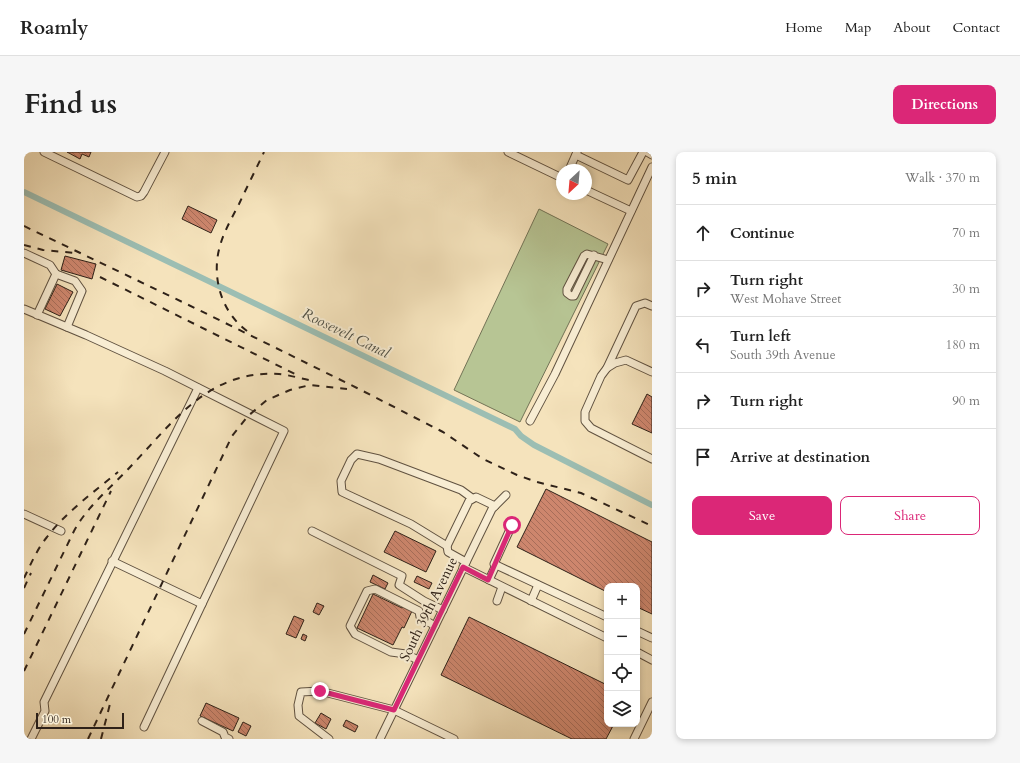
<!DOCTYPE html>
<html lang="en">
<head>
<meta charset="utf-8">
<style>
  body { margin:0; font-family:Cardo,serif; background:#f6f6f6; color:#222 }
  .controls { position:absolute; right:12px; bottom:12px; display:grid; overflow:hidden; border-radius:8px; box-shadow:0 2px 6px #0003 }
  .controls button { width:36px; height:36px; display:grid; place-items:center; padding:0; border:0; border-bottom:1px solid #e0e0e0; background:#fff; color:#222; font:20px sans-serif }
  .compass { position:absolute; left:532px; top:12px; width:36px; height:36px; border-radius:50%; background:#fff; box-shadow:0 2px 6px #0003; rotate:206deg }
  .scale { position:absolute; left:12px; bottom:10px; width:88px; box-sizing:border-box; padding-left:4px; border:2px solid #2e2118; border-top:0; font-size:11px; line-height:14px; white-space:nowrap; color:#2e2118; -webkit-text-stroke:3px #f8edd3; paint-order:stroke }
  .stop { position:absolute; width:12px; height:12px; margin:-9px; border:3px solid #db2777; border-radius:50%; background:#fff }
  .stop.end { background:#db2777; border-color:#fff; box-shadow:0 1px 4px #0008 }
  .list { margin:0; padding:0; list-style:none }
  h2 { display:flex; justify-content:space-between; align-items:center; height:52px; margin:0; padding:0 16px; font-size:17px }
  h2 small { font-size:13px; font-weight:400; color:#767676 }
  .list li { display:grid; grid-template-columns:26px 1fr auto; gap:12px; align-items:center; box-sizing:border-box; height:56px; padding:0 16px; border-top:1px solid #e0e0e0 }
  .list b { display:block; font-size:15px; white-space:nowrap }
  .list p { margin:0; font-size:13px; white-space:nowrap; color:#767676 }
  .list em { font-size:13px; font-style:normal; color:#767676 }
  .actions { display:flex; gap:8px; padding:12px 16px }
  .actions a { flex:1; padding:9px 0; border:1px solid #db2777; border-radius:8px; text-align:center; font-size:14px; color:#db2777 }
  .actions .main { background:#db2777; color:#fff }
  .icon { flex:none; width:22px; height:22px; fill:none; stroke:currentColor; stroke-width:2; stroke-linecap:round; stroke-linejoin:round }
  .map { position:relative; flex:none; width:628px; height:587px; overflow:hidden; border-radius:8px }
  header { display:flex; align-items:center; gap:24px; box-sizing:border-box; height:56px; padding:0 20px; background:#fff; border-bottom:1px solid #e0e0e0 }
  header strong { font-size:19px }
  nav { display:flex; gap:22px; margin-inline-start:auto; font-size:14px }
  .intro { display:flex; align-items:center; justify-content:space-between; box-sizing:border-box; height:96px; padding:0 24px }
  h1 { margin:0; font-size:28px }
  .button { padding:10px 18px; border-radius:8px; background:#db2777; color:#fff; font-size:14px; font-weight:700 }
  main { display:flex; gap:24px; padding:0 24px }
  aside { flex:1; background:#fff; border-radius:8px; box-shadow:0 2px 6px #0003 }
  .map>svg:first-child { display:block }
</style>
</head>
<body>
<header>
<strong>Roamly</strong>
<nav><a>Home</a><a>Map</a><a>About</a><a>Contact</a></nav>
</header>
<div class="intro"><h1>Find us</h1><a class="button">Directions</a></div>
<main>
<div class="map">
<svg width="628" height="587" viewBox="0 0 628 587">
  <defs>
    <pattern id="building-back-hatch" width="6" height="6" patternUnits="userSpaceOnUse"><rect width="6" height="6" fill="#cd866d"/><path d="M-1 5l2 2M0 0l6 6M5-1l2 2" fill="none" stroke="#a76d59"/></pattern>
  </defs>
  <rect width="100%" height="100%" fill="#f5e3bc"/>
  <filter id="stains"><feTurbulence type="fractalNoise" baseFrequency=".005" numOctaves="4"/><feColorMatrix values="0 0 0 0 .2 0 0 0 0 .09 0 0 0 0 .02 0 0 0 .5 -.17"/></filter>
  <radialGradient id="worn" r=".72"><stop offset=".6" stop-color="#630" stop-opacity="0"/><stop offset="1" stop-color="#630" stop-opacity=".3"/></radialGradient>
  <polygon fill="#b7c594" stroke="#727356" points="515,57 584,92 496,270 430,238"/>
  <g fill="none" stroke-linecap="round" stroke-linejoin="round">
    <polyline stroke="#9cbeb3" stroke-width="6" points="0,40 491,277 497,284 510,293 628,353"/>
  </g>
  <g fill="url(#building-back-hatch)" stroke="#2e2118">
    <polygon points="43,0 67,0 65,5 58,2 56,7"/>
    <polygon points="164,54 193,68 187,81 158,67"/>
    <polygon points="41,104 72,112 68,127 37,118"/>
    <polygon points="33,132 49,140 36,164 21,157"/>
    <polygon points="623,242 628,245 628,281 608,272"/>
    <polygon points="522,337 628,390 628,462 613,455 613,434 583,434 583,440 493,395"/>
    <polygon points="371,379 412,399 402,420 360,400"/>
    <polygon points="349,423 364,431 361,437 346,430"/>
    <polygon points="393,424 408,431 405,437 390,430"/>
    <polygon points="349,442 378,456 379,454 388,459 380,476 378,475 369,493 333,476"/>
    <polygon points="293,451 300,454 295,463 289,460"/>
    <polygon points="270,464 280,468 272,486 262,482"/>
    <polygon points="445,465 583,533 583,572 590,572 582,587 548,587 417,523"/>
    <polygon points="279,482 283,484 281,489 277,487"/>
    <polygon points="182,551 215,566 209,579 176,564"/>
    <polygon points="297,561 307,567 302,577 291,571"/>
    <polygon points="322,568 334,574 331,580 319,574"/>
    <polygon points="219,570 227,574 222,584 214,580"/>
  </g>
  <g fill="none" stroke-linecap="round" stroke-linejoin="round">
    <g stroke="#605241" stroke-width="9">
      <g id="minor">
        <polyline points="20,0 113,45 117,44 120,40 141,0"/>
        <polyline points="484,0 538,26"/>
        <polyline points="623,0 628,3"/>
        <polyline points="552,3 604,28 619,0"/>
        <polyline points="545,18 553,0"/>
        <polyline points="562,38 607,59"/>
        <polyline points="0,101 26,113 32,122"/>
        <polyline points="570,103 550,144 547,144 543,141 543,137 560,104 563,102 584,108"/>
        <polyline points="0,157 62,183 141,219 260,279 178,452 88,409"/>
        <polyline points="13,163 32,122 51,129 58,139 43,175"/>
        <polyline points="583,216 612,154 621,151 628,154"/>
        <polyline points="628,220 602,208 591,211 583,216 577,224 561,260 561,269 567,276 628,307"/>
        <polyline points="506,269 531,222 628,15"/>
        <polyline points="0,362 37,379"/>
        <polyline points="488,373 470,412 583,465"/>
        <polyline points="288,379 378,424 375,433 400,449 419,458"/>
        <polyline points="423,394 387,372 318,340 317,329 327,308 333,302 355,307 437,338 448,346"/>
        <polyline points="442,410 424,400 423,394 445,349 452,345 471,354"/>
        <polyline points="439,415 583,486"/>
        <polyline points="465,428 472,413"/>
        <polyline points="473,449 478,435"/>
        <polyline points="507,449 514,433"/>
        <polyline points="613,479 628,486"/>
        <polyline points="613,500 628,508"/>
        <polyline points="394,508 382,502 367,500 331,482 326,474 343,439 351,437 395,459 396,465 411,474"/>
        <polyline points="178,569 199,580 201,585 205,587"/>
        <polyline points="120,575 178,452"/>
        <polyline points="7,587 21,559 20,550 174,236"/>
        <polyline points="305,587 275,564 274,553 277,540 296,539 370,558 430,587"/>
        <polyline points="356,587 468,357 482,343"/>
        <polyline points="610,587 628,550"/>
      </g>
    </g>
    <use href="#minor" stroke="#f8edd3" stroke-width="7"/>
    <g stroke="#2e2118" stroke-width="2" stroke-dasharray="7 7" stroke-linecap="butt">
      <polyline points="0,74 175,158 333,236 419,280 459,307 493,323 513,330 557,341 628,374"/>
      <polyline points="0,93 19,98 51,101"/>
      <polyline points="76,125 271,222"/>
      <path d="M223,179C197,160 187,124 196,94C200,79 208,66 215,52C223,35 232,17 240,0"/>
      <path d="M0,426C7,412 13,397 23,385C41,361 71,339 94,320"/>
      <polyline points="0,436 7,421"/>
      <path d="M0,482L50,379C64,353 89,334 108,313C151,268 185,218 255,222C265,223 275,226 285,228"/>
      <polyline points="0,519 87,339"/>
      <polyline points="64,587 208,284 224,264 243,248 266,238 286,233 323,237"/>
      <polyline points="77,587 87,548"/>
    </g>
  </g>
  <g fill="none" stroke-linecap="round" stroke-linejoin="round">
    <polyline stroke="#db2777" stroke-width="5" points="296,539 370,558 439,415 464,428 488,373"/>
  </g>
  <g text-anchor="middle" stroke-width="4" stroke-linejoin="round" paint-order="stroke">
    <g font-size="14" fill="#2e2118" stroke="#f8edd3">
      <text transform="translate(404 457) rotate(-64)" y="5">South 39th Avenue</text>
    </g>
    <g font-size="15" font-style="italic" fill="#4f5046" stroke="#f8edd3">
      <text transform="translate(322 181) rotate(26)" y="5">Roosevelt Canal</text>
    </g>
  </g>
  <rect width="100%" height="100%" filter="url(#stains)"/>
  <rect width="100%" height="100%" fill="url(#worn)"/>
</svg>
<div class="controls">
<button>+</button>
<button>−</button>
<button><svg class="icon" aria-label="locate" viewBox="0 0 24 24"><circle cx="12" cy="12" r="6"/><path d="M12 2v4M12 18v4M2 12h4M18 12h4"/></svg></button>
<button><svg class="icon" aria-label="layers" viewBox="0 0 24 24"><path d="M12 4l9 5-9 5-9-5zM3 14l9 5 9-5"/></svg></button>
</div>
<svg class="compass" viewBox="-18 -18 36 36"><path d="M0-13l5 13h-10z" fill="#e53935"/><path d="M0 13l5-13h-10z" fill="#767676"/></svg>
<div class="scale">100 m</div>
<div class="stop" style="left:488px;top:373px"></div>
<div class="stop end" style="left:296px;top:539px"></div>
</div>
<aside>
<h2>5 min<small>Walk · 370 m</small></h2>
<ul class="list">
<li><svg class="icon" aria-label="ahead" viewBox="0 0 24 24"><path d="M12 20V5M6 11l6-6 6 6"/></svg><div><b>Continue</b></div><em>70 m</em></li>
<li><svg class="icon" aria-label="right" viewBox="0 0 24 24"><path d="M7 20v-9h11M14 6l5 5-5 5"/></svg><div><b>Turn right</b><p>West Mohave Street</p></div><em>30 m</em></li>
<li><svg class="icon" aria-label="left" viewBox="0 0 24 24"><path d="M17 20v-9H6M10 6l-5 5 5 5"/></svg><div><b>Turn left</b><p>South 39th Avenue</p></div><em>180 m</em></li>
<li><svg class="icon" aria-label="right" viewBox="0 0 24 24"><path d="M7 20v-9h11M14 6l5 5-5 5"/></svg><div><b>Turn right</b></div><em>90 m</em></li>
<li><svg class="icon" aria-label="arrive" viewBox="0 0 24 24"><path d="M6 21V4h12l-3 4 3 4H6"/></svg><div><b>Arrive at destination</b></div></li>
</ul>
<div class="actions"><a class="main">Save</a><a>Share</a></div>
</aside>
</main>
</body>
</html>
